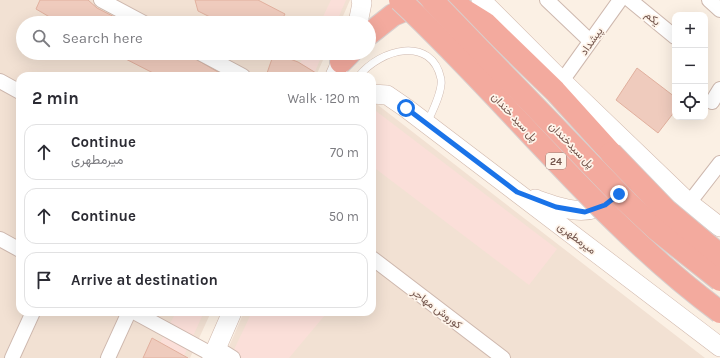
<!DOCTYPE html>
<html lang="en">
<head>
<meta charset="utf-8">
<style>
  body { margin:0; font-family:Karla,Vazirmatn,sans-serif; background:#f7f7f7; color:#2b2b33 }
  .controls { position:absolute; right:12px; top:12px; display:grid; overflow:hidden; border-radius:8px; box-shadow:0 4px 16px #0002 }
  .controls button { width:36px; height:36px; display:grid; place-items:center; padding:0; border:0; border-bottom:1px solid #e1e1e2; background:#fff; color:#2b2b33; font:20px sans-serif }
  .stop { position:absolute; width:12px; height:12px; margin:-9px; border:3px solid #1a73e8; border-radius:50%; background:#fff }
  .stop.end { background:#1a73e8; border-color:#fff; box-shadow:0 1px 4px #0008 }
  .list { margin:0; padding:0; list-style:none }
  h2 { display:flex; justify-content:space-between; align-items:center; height:52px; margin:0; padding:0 16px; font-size:17px }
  h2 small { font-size:13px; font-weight:400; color:#7c7c81 }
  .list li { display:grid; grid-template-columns:26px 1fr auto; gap:12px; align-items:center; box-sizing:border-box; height:56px; margin:0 8px 8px; padding:0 8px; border:1px solid #e1e1e2; border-radius:12px }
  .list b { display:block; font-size:15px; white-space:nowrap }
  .list p { margin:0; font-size:13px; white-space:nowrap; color:#7c7c81 }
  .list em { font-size:13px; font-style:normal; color:#7c7c81 }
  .icon { flex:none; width:22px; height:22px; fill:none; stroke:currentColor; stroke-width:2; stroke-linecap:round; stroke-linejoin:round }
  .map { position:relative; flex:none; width:720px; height:358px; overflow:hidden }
  .search { position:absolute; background:#fff; box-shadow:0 4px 16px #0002; left:16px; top:16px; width:360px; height:44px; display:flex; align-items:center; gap:10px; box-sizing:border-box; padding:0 14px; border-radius:22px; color:#7c7c81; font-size:15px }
  .panel { position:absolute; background:#fff; box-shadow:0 4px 16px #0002; left:16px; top:72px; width:360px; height:244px; border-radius:12px }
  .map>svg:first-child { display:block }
</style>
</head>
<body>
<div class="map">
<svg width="720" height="358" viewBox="0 0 720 358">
  <rect width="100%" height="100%" fill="#fbf0e4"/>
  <g fill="#f2e1d3">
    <polygon points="0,0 350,0 340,23 23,23 23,53 326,53 316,76 20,76 20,312 211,312 190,358 0,358"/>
    <polygon points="374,102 705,358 224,358 244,312 372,312 372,103"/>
  </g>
  <g fill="#fbdfd9">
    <polygon points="331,0 346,0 336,23 320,23"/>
    <polygon points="305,53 323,53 313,76 294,76"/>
    <polygon points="372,108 557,249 529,285 372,166"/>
    <polygon points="176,312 204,312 183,358 152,358"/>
    <polygon points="252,312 325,312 325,315 289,358 230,358"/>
  </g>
  <g fill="#efcbbd" stroke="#e1b09e">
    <polygon points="40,0 88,0 97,8 126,23 51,23 53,19 36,9"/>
    <polygon points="195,0 258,0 285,14 280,23 222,23 198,11"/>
    <polygon points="114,53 185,53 225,76 159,76"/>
    <polygon points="274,53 298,62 321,76 266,76"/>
    <polygon points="637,68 675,97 675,111 658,133 616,100"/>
    <polygon points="152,338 188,358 143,358"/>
  </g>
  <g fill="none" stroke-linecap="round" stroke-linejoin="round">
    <g stroke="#ceb8ae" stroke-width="8">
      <path id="lane" d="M359,76C380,49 432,35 441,79C443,91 432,112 427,123"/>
    </g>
    <g stroke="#ceb8ae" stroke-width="16">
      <g id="street">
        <polyline points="101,0 144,23"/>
        <polyline points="547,0 590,41"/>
        <polyline points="630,0 675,37"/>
        <polyline points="709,0 720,10"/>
        <polyline points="200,53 243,76"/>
        <polyline points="0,81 20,92"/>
        <polyline points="562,81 620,0"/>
        <polyline points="712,102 720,89"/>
        <polyline points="689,203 720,163"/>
        <polyline points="0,239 20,250"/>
        <polyline points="372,258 503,358"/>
        <polyline points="134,312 213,355"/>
        <polyline points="217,348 233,358"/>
        <polyline points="12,358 33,312"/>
        <polyline points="108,358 129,312"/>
      </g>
    </g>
    <g stroke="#d1b8ac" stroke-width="20">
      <g id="secondary">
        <polyline points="481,0 562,81 689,203 720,227"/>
        <polyline points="358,23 362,3 361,0"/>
        <polyline points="335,76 345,53"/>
        <polyline points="372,94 387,95 406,108 720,347"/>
        <path d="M535,199C560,208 588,219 611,200"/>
        <polyline points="212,358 232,312"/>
      </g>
    </g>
    <g stroke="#d8cfcd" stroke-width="24">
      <g id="highway">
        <polyline points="369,34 393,15 417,5 440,2 464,10 485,23 555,91 611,153"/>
        <polyline points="341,62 350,53"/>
      </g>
    </g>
    <use href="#lane" stroke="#fff" stroke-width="7"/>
    <use href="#street" stroke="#fff" stroke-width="14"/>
    <use href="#secondary" stroke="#fff" stroke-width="19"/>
    <use href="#highway" stroke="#f3aa9e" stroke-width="22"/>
    <g stroke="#d8cfcd" stroke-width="24" stroke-linecap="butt">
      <g id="highway-bridge">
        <path d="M400,0C509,102 600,223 720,312"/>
        <polyline points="432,0 627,202 657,230 720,280"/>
        <polyline points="611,153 666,210 720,255"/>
      </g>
    </g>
    <use href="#highway-bridge" stroke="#f3aa9e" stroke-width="22"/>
  </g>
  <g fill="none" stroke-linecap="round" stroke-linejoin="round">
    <polyline stroke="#1a73e8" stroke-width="5" points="406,108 517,192 556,207 585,212 605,205 619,194"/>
  </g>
  <g text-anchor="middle" stroke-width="3.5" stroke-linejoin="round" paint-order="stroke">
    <rect fill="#fef4ea" stroke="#9c847b" stroke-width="1" x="546" y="153" width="20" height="16" rx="3"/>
    <g font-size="10" font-weight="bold" fill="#72544b">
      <text x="556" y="165">24</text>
    </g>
    <g font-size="11" fill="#72544b" stroke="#fef4ea">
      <text transform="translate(653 18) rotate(39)" y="4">یکم</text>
      <text transform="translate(591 41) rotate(-55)" y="4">پیشداد</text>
      <text transform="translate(515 117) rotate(47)" y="4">پل سید خندان</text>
      <text transform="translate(572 145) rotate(46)" y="4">پل سیدخندان</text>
      <text transform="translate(577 238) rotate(37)" y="4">میرمطهری</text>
      <text transform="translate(437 308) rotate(37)" y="4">کوروش مهاجر</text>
    </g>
  </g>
</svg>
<div class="controls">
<button>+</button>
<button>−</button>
<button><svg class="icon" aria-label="locate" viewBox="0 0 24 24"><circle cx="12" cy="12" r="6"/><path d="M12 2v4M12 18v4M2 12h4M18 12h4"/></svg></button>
</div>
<div class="stop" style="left:406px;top:108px"></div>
<div class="stop end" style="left:619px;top:194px"></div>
<div class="search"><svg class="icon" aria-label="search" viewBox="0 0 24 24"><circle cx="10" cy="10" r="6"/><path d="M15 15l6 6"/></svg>Search here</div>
<section class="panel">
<h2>2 min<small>Walk · 120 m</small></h2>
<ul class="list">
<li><svg class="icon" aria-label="ahead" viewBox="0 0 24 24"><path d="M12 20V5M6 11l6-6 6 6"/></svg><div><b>Continue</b><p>میرمطهری</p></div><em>70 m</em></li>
<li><svg class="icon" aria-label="ahead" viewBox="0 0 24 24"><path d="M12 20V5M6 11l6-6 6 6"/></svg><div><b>Continue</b></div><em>50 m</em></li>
<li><svg class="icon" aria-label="arrive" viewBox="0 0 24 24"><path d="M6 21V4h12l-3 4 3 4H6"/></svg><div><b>Arrive at destination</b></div></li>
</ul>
</section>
</div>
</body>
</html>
